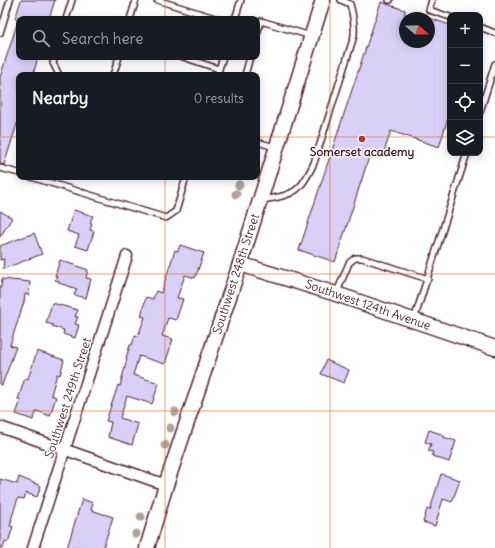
<!DOCTYPE html>
<html lang="en">
<head>
<meta charset="utf-8">
<style>
  body { margin:0; font-family:Delius,sans-serif; background:#242831; color:#f1f3f6 }
  .controls { position:absolute; right:12px; top:12px; display:grid; overflow:hidden; border-radius:8px; box-shadow:0 2px 10px #0003 }
  .controls button { width:36px; height:36px; display:grid; place-items:center; padding:0; border:0; border-bottom:1px solid #363941; background:#171b24; color:#f1f3f6; font:20px sans-serif }
  .compass { position:absolute; left:399px; top:12px; width:36px; height:36px; border-radius:50%; background:#171b24; box-shadow:0 2px 10px #0003; rotate:109deg }
  .list { margin:0; padding:0; list-style:none }
  h2 { display:flex; justify-content:space-between; align-items:center; height:52px; margin:0; padding:0 16px; font-size:17px }
  h2 small { font-size:13px; font-weight:400; color:#9ea1a6 }
  .icon { flex:none; width:22px; height:22px; fill:none; stroke:currentColor; stroke-width:2; stroke-linecap:round; stroke-linejoin:round }
  .map { position:relative; flex:none; width:495px; height:548px; overflow:hidden }
  .search { position:absolute; background:#171b24; box-shadow:0 2px 10px #0003; left:16px; top:16px; width:244px; height:44px; display:flex; align-items:center; gap:10px; box-sizing:border-box; padding:0 14px; border-radius:8px; color:#9ea1a6; font-size:15px }
  .panel { position:absolute; background:#171b24; box-shadow:0 2px 10px #0003; left:16px; top:72px; width:244px; height:108px; border-radius:8px }
  .map>svg:first-child { display:block }
</style>
</head>
<body>
<div class="map">
<svg width="495" height="548" viewBox="0 0 495 548">
  <rect width="100%" height="100%" fill="#fff"/>
  <filter id="ink" filterUnits="userSpaceOnUse"><feTurbulence type="fractalNoise" baseFrequency=".025" numOctaves="2"/><feDisplacementMap in="SourceGraphic" scale="8" xChannelSelector="R" yChannelSelector="G"/><feConvolveMatrix kernelMatrix="1 2 1 2 8 2 1 2 1" color-interpolation-filters="sRGB"/></filter>
  <g filter="url(#ink)">
    <g fill="#d9d0f8" stroke="#4a1f2b">
      <polygon points="21,0 55,0 49,19 15,19"/>
      <polygon points="381,2 405,10 405,42 429,42 429,18 450,25 450,112 439,147 391,131 383,155 371,151 335,262 299,250"/>
      <polygon points="17,24 19,24 19,57 38,57 33,75 19,75 19,118 4,165 0,164 0,77"/>
      <polygon points="74,210 93,216 90,222 92,223 90,230 94,231 88,250 75,246 79,235 67,231"/>
      <polygon points="0,211 12,218 0,237"/>
      <polygon points="34,233 42,254 3,269 4,259 0,260 0,246"/>
      <polygon points="180,245 204,253 195,278 185,275 177,298 183,299 176,320 168,318 162,336 173,339 165,364 139,356 133,375 159,383 152,404 127,396 120,418 138,424 132,445 108,437 111,422 106,421 118,385 120,386 127,359 126,358 130,345 132,345 135,335 138,336 145,317 141,316 146,297 153,299 156,291 161,293 175,250 178,251"/>
      <polygon points="60,260 88,270 86,278 91,279 86,298 74,295 77,289 59,283 59,281 55,280 57,276 55,276"/>
      <polygon points="2,279 30,282 29,295 25,294 24,302 10,345 16,347 2,385 0,385 0,287 1,287"/>
      <polygon points="52,303 78,310 75,317 78,317 75,324 79,325 75,338 63,334 64,330 52,326 53,325 46,323"/>
      <polygon points="37,351 64,360 60,375 57,374 51,395 56,397 50,416 37,411 33,420 16,414 21,400 18,399 25,378 28,379"/>
      <polygon points="326,360 349,370 344,383 321,374"/>
      <polygon points="429,430 444,435 443,437 456,441 449,462 432,456 433,452 428,451 431,444 425,442"/>
      <polygon points="441,474 460,480 452,502 443,499 435,526 423,522 427,509 430,510"/>
      <polygon points="19,477 41,486 37,497 26,493 24,499 18,498 11,520 12,520 10,526 13,527 8,542 5,541 3,548 0,548 0,479 17,484"/>
      <polygon points="82,499 93,503 91,510 113,517 103,548 67,548"/>
    </g>
    <g fill="none" stroke-linecap="round" stroke-linejoin="round">
      <g stroke="#4a1f2b" stroke-width="8">
        <g id="lane">
          <polyline points="157,0 218,19"/>
          <polyline points="389,0 390,0"/>
          <polyline points="432,0 429,10 450,17"/>
          <polyline points="66,19 72,0"/>
          <polyline points="130,19 136,0"/>
          <polyline points="235,19 241,0"/>
          <polyline points="480,27 495,33"/>
          <polyline points="0,33 10,0"/>
          <polyline points="257,34 261,21 311,36"/>
          <polyline points="55,57 53,63 59,75"/>
          <polyline points="183,57 219,69"/>
          <polyline points="113,75 119,57"/>
          <polyline points="217,75 223,57"/>
          <polyline points="245,75 250,57"/>
          <polyline points="480,112 495,64"/>
          <polyline points="257,142 275,147"/>
          <polyline points="0,168 19,173"/>
          <polyline points="31,177 166,218 176,211 186,177"/>
          <path d="M263,200C294,194 300,194 314,163L354,36C355,24 353,15 350,4L341,0"/>
          <polyline points="337,292 349,263 355,258 362,258 428,279"/>
          <polyline points="414,320 467,153"/>
        </g>
      </g>
      <g stroke="#4a1f2b" stroke-width="13">
        <g id="street">
          <polyline points="0,427 166,485"/>
          <polyline points="33,548 127,256"/>
        </g>
      </g>
      <g stroke="#4a1f2b" stroke-width="17">
        <g id="secondary">
          <polyline points="240,264 336,294 495,348"/>
          <polyline points="147,548 166,485 240,264 323,0"/>
        </g>
      </g>
      <use href="#lane" stroke="#fff" stroke-width="5"/>
      <use href="#street" stroke="#fff" stroke-width="10"/>
      <use href="#secondary" stroke="#fff" stroke-width="14"/>
    </g>
    <g fill="#afa39b">
      <circle cx="239" cy="185" r="4.5"/>
      <circle cx="236" cy="194" r="4.5"/>
      <circle cx="175" cy="412" r="4.5"/>
      <circle cx="170" cy="428" r="4.5"/>
      <circle cx="165" cy="445" r="4.5"/>
      <circle cx="141" cy="517" r="4.5"/>
      <circle cx="136" cy="534" r="4.5"/>
    </g>
  </g>
  <path fill="none" stroke="#e8590c" stroke-width="1" stroke-opacity="0.55" d="M165,0V19M330,0V548M165,57V75M0,137H19M257,137H450M480,137H495M165,177V548M0,274H495M0,411H495"/>
  <circle fill="#c8321e" stroke="#fff" stroke-width="1.5" cx="362" cy="139" r="4"/>
  <g text-anchor="middle" stroke-width="3" stroke-linejoin="round" paint-order="stroke">
    <g font-size="12" font-weight="bold" fill="#4a1f2b" stroke="#fff">
      <text x="362" y="156">Somerset academy</text>
    </g>
    <g font-size="12" fill="#4a1f2b" stroke="#fff">
      <text transform="translate(236 274) rotate(-72)" y="4">Southwest 248th Street</text>
      <text transform="translate(368 305) rotate(19)" y="4">Southwest 124th Avenue</text>
      <text transform="translate(68 398) rotate(-72)" y="4">Southwest 249th Street</text>
    </g>
  </g>
</svg>
<div class="controls">
<button>+</button>
<button>−</button>
<button><svg class="icon" aria-label="locate" viewBox="0 0 24 24"><circle cx="12" cy="12" r="6"/><path d="M12 2v4M12 18v4M2 12h4M18 12h4"/></svg></button>
<button><svg class="icon" aria-label="layers" viewBox="0 0 24 24"><path d="M12 4l9 5-9 5-9-5zM3 14l9 5 9-5"/></svg></button>
</div>
<svg class="compass" viewBox="-18 -18 36 36"><path d="M0-13l5 13h-10z" fill="#e53935"/><path d="M0 13l5-13h-10z" fill="#9ea1a6"/></svg>
<div class="search"><svg class="icon" aria-label="search" viewBox="0 0 24 24"><circle cx="10" cy="10" r="6"/><path d="M15 15l6 6"/></svg>Search here</div>
<section class="panel">
<h2>Nearby<small>0 results</small></h2>
<ul class="list">
</ul>
</section>
</div>
</body>
</html>
